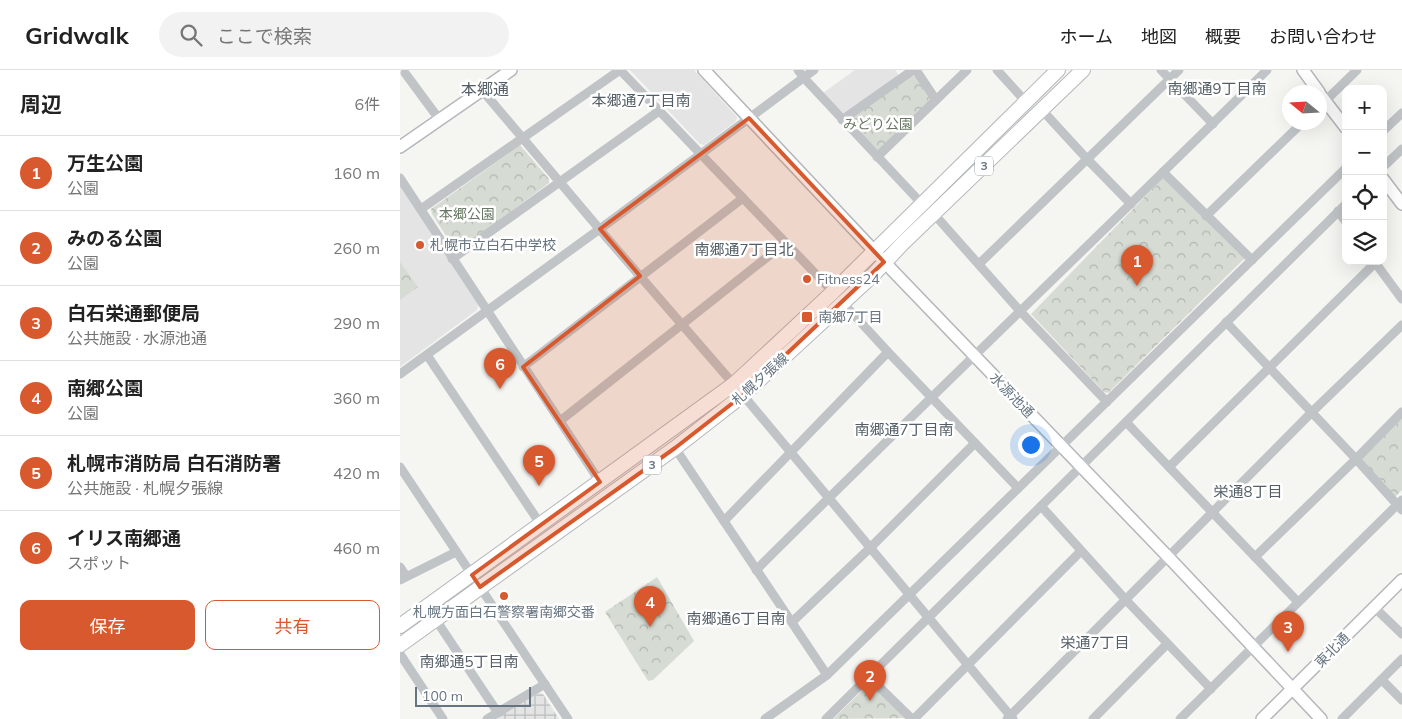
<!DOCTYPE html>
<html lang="ja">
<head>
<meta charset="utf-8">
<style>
  body { margin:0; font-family:Mulish,"Noto Sans JP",sans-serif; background:#f2f2f2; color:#222 }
  .controls { position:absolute; right:15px; top:15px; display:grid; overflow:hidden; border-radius:10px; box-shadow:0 5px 20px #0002 }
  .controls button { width:45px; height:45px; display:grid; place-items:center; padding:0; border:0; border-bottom:1px solid #e0e0e0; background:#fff; color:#222; font:25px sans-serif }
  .compass { position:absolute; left:882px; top:15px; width:45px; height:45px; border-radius:50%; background:#fff; box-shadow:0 5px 20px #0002; rotate:288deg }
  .scale { position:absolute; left:15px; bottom:12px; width:116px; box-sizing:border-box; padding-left:5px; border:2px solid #667481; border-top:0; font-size:14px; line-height:18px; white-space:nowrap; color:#667481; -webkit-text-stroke:4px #fff; paint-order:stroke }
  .you { position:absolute; left:630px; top:374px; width:18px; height:18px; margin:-12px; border:4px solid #fff; border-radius:50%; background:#1a73e8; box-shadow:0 0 0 8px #1a73e833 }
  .badge { display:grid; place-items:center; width:32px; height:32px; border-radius:50%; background:#d8592e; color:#fff; font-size:16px; font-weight:700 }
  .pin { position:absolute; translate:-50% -41px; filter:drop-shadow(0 1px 2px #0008) }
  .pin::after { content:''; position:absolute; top:26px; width:18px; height:15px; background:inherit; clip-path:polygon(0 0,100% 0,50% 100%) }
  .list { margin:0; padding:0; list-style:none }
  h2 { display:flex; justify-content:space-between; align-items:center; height:65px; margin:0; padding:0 20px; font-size:21px }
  h2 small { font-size:16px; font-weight:400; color:#767676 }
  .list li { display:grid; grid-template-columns:32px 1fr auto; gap:15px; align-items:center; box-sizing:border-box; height:75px; padding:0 20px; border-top:1px solid #e0e0e0 }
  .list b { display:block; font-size:19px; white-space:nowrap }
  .list p { margin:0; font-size:16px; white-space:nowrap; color:#767676 }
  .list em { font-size:16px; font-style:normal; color:#767676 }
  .actions { display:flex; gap:10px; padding:15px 20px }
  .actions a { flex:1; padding:11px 0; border:1px solid #d8592e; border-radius:10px; text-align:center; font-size:18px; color:#d8592e }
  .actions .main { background:#d8592e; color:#fff }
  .icon { flex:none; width:28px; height:28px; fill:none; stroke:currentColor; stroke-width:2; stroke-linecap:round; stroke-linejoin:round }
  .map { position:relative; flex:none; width:1002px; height:649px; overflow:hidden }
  header { display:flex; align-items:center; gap:30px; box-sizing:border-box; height:70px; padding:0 25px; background:#fff; border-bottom:1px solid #e0e0e0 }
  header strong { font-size:24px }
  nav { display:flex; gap:28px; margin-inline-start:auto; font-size:18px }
  .search { width:350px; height:45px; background:#f2f2f2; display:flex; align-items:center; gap:12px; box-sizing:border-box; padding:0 18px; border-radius:28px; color:#767676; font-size:19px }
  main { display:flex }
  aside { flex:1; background:#fff }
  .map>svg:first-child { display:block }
</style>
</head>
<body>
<header>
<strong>Gridwalk</strong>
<div class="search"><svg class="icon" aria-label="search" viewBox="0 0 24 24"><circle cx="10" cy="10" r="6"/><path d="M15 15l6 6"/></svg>ここで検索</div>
<nav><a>ホーム</a><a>地図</a><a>概要</a><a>お問い合わせ</a></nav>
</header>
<main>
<aside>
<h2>周辺<small>6件</small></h2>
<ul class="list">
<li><span class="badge">1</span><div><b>万生公園</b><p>公園</p></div><em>160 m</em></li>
<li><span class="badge">2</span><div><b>みのる公園</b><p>公園</p></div><em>260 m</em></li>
<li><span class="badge">3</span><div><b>白石栄通郵便局</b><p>公共施設 · 水源池通</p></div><em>290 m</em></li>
<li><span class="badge">4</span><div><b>南郷公園</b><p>公園</p></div><em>360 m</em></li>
<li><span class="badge">5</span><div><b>札幌市消防局 白石消防署</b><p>公共施設 · 札幌夕張線</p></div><em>420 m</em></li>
<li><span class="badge">6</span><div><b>イリス南郷通</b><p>スポット</p></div><em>460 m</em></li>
</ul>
<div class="actions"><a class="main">保存</a><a>共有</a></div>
</aside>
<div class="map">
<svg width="1002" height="649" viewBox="0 0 1002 649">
  <defs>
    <pattern id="industrial-grid" width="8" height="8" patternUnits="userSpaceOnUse" patternTransform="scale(1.25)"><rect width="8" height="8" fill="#e3e4e3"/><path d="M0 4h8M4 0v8" fill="none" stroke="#bcbdbd"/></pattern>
    <pattern id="park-crowns" width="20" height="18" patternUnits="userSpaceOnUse" patternTransform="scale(1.25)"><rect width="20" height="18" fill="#d6dcd3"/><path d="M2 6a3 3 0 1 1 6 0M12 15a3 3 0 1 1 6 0" fill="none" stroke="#b1b7b1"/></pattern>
  </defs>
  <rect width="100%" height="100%" fill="#f5f5f2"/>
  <g fill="#e3e4e3">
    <polygon points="230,0 294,0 337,47 336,51 304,75 300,74"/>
    <polygon points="455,0 495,0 500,7 445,45 423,23"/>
    <polygon points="0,115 78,235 77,240 0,297"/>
  </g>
  <polygon fill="url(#industrial-grid)" points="139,623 143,624 159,649 93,649"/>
  <g fill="url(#park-crowns)">
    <polygon points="511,5 515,6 530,28 529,32 479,80 473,80 447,52"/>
    <polygon points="120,75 149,109 149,113 58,181 55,180 32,144 31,139"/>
    <polygon points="763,108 845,188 708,323 704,322 631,244"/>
    <polygon points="0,192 18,217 0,230"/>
    <polygon points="1002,345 1002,420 995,427 962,391 962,388"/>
    <polygon points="257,507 294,571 253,610 248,611 205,542"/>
    <polygon points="470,613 506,648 433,649"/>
  </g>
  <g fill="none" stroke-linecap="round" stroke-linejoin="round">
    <g stroke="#b3b7bb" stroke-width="14">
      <g id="secondary">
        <polyline points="304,0 493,201 775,494 921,649"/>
        <polyline points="903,0 919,22"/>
        <polyline points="919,23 946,58"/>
        <polyline points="0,77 111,0"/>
        <polyline points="983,109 1002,134"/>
        <polyline points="862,649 1002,510"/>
      </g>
    </g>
    <g stroke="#b4b7bb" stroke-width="16">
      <g id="primary">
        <polyline points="0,556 334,314 433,222 658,0"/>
        <polyline points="0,575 275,378 343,325 473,205 502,174 683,0"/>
      </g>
    </g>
    <g stroke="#c0c4c7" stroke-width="9">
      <polyline points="220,0 433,222"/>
      <polyline points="398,0 404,8 522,134"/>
      <polyline points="516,0 536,30"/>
      <polyline points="597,0 626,32"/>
      <polyline points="761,0 813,54"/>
      <polyline points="5,3 39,49"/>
      <polyline points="82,20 207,168 343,325 613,649"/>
      <polyline points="919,37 957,0"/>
      <polyline points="642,40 687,89 731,134"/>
      <polyline points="442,50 513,0"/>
      <polyline points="983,61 1002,43"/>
      <polyline points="477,87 567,0"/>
      <polyline points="983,97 1002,79"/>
      <polyline points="763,102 852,190"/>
      <polyline points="0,108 200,412"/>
      <polyline points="21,139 220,0"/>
      <polyline points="938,141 946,152"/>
      <polyline points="534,144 620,241 707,332"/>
      <polyline points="806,146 903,52"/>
      <polyline points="52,189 259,41"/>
      <polyline points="974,191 1002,229"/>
      <polyline points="579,194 779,0"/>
      <polyline points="443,233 488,282 618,418"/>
      <polyline points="826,252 956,389 1002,440"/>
      <polyline points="27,285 141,455"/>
      <polyline points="123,297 343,128"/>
      <polyline points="0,304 208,153 414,0"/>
      <polyline points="160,351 385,173"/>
      <polyline points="726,352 898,532"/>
      <polyline points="275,378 427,605"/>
      <polyline points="0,397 168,649"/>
      <polyline points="769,397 975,193"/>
      <polyline points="641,436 725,529 811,619"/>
      <polyline points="324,451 488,282"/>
      <polyline points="855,487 956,389 1002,342"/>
      <polyline points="0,497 6,506"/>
      <path d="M356,500C525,332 698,167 867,0"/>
      <polyline points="0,510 56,482"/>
      <polyline points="975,538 1002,564"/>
      <polyline points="36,550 98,643"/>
      <polyline points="392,552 471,477 575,373"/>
      <polyline points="0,584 43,649"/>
      <polyline points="469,607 512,649"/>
      <polyline points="982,610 1002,630"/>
      <polyline points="87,649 145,614"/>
      <polyline points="365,649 427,605 946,98"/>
      <polyline points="426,649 946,134"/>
      <polyline points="514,649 681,481"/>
      <polyline points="607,649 912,342 1002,255"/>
      <polyline points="693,649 767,574"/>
      <polyline points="780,649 1002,430"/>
      <polyline points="942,649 1002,589"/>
    </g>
    <use href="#secondary" stroke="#fff" stroke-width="11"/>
    <use href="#primary" stroke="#fff" stroke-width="14"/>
  </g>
  <path fill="#d8592e" fill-opacity="0.2" stroke="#d8592e" stroke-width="4" stroke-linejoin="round" d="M349,48L484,192L343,325L275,378L80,517L72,505L200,412L123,297L240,206L200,159Z"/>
  <g fill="#d8592e" stroke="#fff" stroke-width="2">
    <circle cx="20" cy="175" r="5"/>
    <circle cx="407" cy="209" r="5"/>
    <rect x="401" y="241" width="12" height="12" rx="2.5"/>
    <circle cx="104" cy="526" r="5"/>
  </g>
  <g text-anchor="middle" stroke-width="5" stroke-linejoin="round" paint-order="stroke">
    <g fill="#fff" stroke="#949ea7" stroke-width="1">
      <rect x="575" y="86.5" width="18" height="19" rx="4"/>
      <rect x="243" y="385.5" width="18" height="19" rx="4"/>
    </g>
    <g font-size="12" font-weight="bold" fill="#667481">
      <text x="584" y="100">3</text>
      <text x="252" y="399">3</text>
    </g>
    <g font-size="14" fill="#687864" stroke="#fff">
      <text x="478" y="59">みどり公園</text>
      <text x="67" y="149">本郷公園</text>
    </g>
    <g font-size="14" fill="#667481" stroke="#fff" text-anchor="start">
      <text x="30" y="180">札幌市立白石中学校</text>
      <text x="417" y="214">Fitness24</text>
      <text x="418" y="252">南郷7丁目</text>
      <text x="104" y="547" text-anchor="middle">札幌方面白石警察署南郷交番</text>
    </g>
    <g font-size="14" fill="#667481" stroke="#fff">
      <text transform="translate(360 309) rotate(-42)" y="5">札幌夕張線</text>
      <text transform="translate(612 325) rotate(46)" y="5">水源池通</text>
      <text transform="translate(932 580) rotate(-45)" y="5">東北通</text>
    </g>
    <g font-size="15" fill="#535e66" stroke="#fff">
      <text x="817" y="24">南郷通9丁目南</text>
      <text x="241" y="36">本郷通7丁目南</text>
      <text x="344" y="185">南郷通7丁目北</text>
      <text x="504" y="365">南郷通7丁目南</text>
      <text x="848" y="427">栄通8丁目</text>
      <text x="336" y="554">南郷通6丁目南</text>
      <text x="695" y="578">栄通7丁目</text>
      <text x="69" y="597">南郷通5丁目南</text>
    </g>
    <g font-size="16" fill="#535e66" stroke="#fff">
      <text x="85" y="25">本郷通</text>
    </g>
  </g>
</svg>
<div class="controls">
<button>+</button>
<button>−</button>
<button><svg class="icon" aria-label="locate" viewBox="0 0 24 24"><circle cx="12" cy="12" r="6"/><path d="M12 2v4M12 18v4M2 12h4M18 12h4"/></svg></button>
<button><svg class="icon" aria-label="layers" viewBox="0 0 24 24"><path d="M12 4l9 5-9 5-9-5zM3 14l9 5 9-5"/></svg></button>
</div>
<svg class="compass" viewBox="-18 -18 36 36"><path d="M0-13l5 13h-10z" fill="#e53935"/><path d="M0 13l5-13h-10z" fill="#767676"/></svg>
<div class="scale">100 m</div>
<div class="you"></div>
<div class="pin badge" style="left:737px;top:216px">1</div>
<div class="pin badge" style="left:470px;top:631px">2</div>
<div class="pin badge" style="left:888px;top:582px">3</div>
<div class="pin badge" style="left:250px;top:557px">4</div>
<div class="pin badge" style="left:139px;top:416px">5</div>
<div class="pin badge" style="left:100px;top:319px">6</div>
</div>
</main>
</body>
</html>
